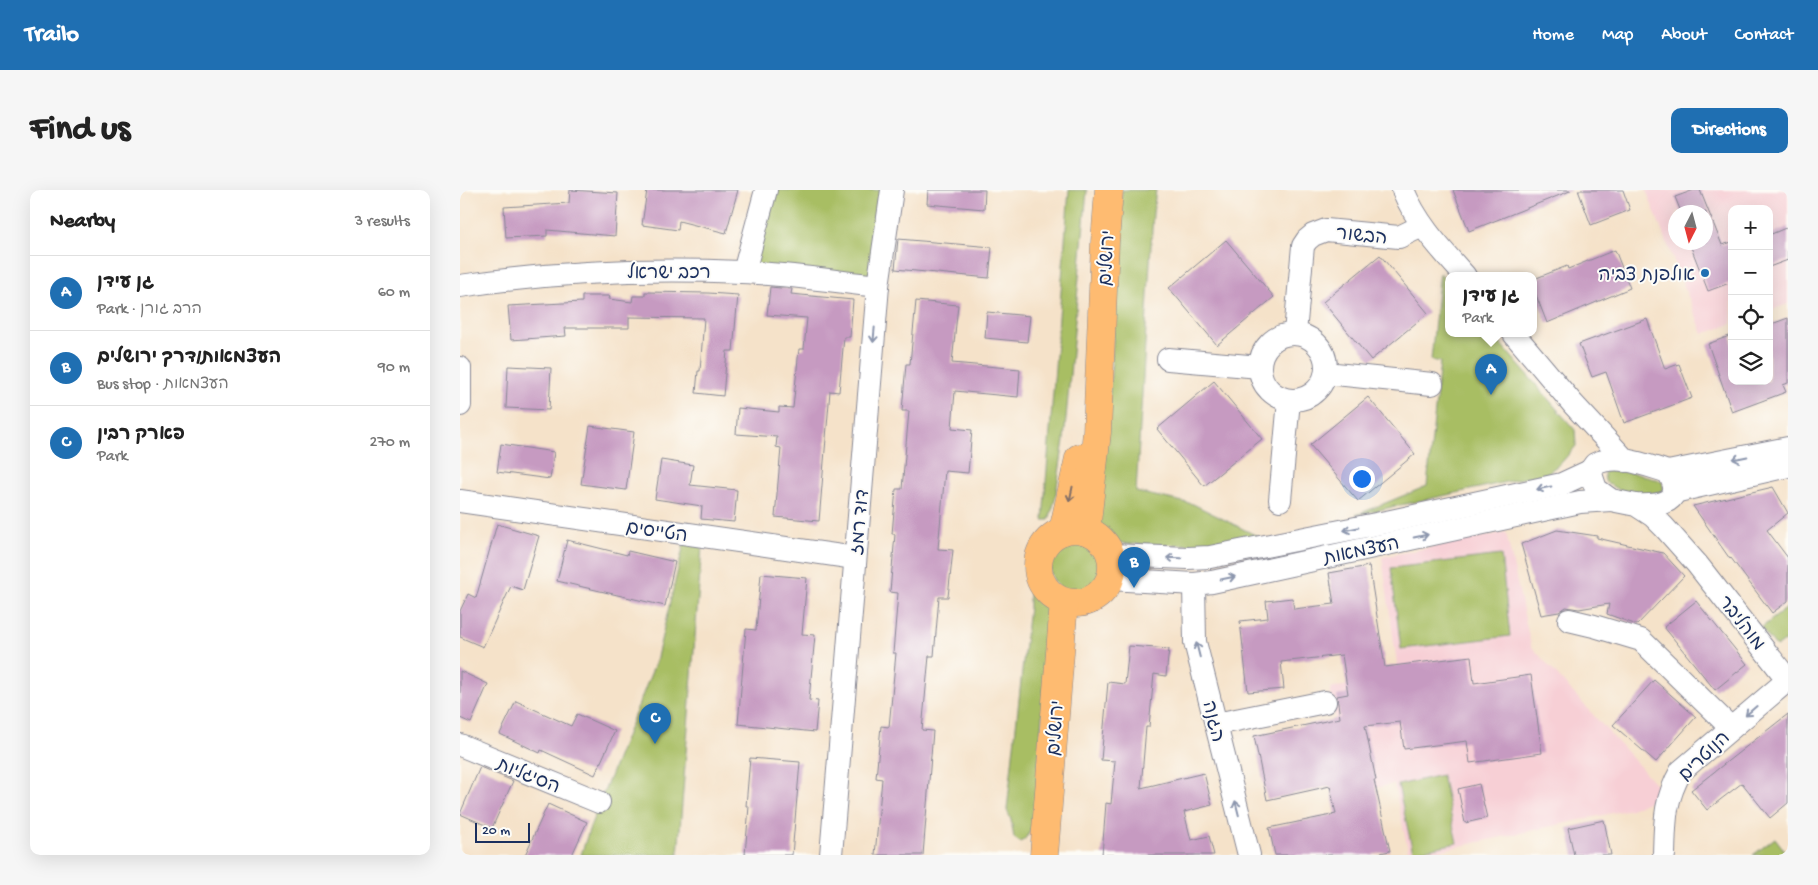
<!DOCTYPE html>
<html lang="en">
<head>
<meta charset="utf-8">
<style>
  body { margin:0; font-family:"Gochi Hand","Playpen Sans Hebrew",sans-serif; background:#f6f6f6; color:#222 }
  .controls { position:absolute; right:15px; top:15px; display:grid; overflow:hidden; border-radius:10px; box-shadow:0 5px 20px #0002 }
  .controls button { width:45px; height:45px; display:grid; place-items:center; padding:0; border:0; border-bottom:1px solid #e0e0e0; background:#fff; color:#222; font:25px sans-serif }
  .compass { position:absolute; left:1208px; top:15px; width:45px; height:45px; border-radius:50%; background:#fff; box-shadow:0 5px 20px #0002; rotate:186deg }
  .scale { position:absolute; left:15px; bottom:12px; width:55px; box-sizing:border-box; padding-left:5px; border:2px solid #1b2f5e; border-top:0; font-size:14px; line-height:18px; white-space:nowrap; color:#1b2f5e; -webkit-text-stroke:4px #fdfcf7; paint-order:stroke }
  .you { position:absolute; left:901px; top:288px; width:18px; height:18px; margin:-12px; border:4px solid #fff; border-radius:50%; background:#1a73e8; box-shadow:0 0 0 8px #1a73e833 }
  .badge { display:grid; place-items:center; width:32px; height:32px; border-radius:50%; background:#1f6fb2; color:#fff; font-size:16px; font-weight:700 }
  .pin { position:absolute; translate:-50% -41px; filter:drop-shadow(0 1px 2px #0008) }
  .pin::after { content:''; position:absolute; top:26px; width:18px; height:15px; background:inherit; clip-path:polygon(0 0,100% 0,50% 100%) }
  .popup { position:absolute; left:985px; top:82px; width:92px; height:65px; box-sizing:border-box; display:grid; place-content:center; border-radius:10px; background:#fff; filter:drop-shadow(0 1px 4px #0005); font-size:16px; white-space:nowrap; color:#767676 }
  .popup b { font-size:19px; color:#222 }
  .popup::after { content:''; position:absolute; left:50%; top:100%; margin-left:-10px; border:10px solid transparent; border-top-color:#fff }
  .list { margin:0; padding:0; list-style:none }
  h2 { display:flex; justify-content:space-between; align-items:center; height:65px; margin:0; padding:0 20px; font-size:21px }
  h2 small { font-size:16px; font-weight:400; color:#767676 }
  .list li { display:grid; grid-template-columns:32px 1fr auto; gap:15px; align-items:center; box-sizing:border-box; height:75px; padding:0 20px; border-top:1px solid #e0e0e0 }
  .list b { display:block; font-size:19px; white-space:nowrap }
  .list p { margin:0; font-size:16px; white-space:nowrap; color:#767676 }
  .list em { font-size:16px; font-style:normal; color:#767676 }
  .icon { flex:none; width:28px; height:28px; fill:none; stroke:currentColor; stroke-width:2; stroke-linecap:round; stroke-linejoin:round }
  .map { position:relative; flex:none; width:1328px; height:665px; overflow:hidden; border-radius:10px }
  header { display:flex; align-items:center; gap:30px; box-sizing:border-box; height:70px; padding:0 25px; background:#1f6fb2; color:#fff }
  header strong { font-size:24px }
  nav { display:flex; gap:28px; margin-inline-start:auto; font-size:18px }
  .intro { display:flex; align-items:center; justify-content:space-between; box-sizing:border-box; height:120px; padding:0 30px }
  h1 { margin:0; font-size:35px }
  .button { padding:12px 22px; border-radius:10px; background:#1f6fb2; color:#fff; font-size:18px; font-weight:700 }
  main { display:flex; gap:30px; padding:0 30px }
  aside { flex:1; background:#fff; border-radius:10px; box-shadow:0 5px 20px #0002 }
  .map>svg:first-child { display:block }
</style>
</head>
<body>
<header>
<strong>Trailo</strong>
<nav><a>Home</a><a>Map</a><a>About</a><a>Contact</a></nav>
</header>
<div class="intro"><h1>Find us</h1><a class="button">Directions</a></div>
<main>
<aside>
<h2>Nearby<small>3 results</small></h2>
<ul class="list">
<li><span class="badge">A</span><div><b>גן עידן</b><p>Park · הרב גורן</p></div><em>60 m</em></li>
<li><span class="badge">B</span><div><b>העצמאות/דרך ירושלים</b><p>Bus stop · העצמאות</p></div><em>90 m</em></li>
<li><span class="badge">C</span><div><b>פארק רבין</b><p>Park</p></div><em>270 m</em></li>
</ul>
</aside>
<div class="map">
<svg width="1328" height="665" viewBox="0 0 1328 665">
  <rect width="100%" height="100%" fill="#fdfcf7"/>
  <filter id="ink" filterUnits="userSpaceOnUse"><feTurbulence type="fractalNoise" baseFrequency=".02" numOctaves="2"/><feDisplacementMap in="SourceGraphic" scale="10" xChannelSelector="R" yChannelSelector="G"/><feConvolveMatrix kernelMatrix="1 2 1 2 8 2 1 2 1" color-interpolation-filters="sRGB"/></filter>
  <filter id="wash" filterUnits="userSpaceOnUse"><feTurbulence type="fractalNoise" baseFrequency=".0096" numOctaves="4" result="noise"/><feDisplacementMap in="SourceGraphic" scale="20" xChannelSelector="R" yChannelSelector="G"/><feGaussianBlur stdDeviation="1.12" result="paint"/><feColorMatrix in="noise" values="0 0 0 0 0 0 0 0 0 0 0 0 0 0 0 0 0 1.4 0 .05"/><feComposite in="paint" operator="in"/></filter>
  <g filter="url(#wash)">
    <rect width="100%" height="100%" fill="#f5e2c9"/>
    <g fill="#f7cfd5" fill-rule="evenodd">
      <path d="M1186,0H1328V114L1309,121V19H1272V134L1243,144ZM1216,22H1246V52H1216Z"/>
      <polygon points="1046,342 1071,456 1201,600 1188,612 1171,619 959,665 949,665 934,594 888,603 870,498 939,488 922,367"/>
    </g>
    <g fill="#a8be64" stroke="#627661">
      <polygon points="312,0 424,0 410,90 290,77"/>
      <polygon points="609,0 627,0 604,250 595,310 589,330 583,330"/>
      <polygon points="662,0 696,0 693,23 676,302 733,314 799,347 749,355 669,354 649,351 641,343 638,331 648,232"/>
      <polygon points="980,83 988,93 988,144 1032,144 1115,240 1116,256 1101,273 1087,283 896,325 967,296 980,172 971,170"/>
      <path d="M1162,280L1202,291L1204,301C1183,309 1162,305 1145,291L1144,283L1146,281Z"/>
      <circle cx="615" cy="377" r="25"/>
      <polygon points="224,354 242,357 218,665 121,665 130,637 196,471"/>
      <polygon points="1041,365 1050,446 941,459 931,378"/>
      <path d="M575,403L585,415L589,428L575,624C572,634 570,648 560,652L554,648L551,630L547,620L569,417V404Z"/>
      <polygon points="1328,417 1328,449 1316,457 1301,438"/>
      <polygon points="982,585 997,653 953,662 938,595"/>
      <polygon points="1315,648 1328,665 1293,665"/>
    </g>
    <g id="blocks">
      <g fill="#c69ac1">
        <polygon points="110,0 158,3 155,46 87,40 87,46 46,48 44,17 109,13"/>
        <polygon points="187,0 278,0 266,43 219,31 218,40 182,35"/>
        <polygon points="468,0 525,0 524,19 467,14"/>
        <polygon points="993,0 1110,0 1110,1 1009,41"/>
        <polygon points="1118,0 1163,0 1170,20 1131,35"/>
        <polygon points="1234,0 1240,0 1262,55 1272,52 1272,92 1248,101 1229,52 1246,52 1246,22 1221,22 1215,7"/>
        <polygon points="1328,37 1328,70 1309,77 1309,45"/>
        <polygon points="438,49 532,57 529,88 435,79"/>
        <polygon points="766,50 814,107 757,155 709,98"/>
        <polygon points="1155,60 1170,98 1087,133 1074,100 1074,89 1107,76 1108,79"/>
        <polygon points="920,65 968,123 911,170 863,112"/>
        <polygon points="310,97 332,99 331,104 393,110 390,147 384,147 379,202 370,201 359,331 315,327 321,258 316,257 317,247 276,244 278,218 319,222 319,217 333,218 339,159 344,159 347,128 307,125"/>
        <polygon points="185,102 248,103 278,105 273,161 267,161 263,206 236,203 238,181 240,181 244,128 169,127 169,138 105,138 106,146 51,150 48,116 122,112 122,106 150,106 149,109 172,112 173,106 185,106"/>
        <polygon points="456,111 498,115 492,173 560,179 558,207 495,201 492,238 512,240 508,283 485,281 478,359 493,360 488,407 479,407 474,466 469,466 462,540 473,541 463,665 415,665 422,589 416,588 421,536 429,537 436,463 433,463 438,403 430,402 435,344 432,344 436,299 442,299 449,221 442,221 446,174 450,174"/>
        <polygon points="527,122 570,126 567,152 525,148"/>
        <polygon points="1328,128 1328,193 1323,195 1326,202 1272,222 1248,154 1272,145 1272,191 1309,191 1309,135"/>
        <polygon points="1187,129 1205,179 1219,174 1232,208 1164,233 1146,182 1132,187 1119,154"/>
        <polygon points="48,176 91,178 89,220 46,218"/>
        <polygon points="754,191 802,249 744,296 697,239"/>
        <polygon points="908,207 955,264 898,311 850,255"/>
        <polygon points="130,236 174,242 166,300 121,294"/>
        <polygon points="41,254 94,262 90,289 37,282"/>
        <polygon points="201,270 233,275 230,295 277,300 274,332 241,329 242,316 195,309"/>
        <polygon points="1313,297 1328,323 1307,340 1328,368 1328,411 1312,423 1271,368 1270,369 1233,316"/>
        <polygon points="37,334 79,346 63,400 51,396 23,457 0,447 0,421 8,404 16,408"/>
        <polygon points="1097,340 1137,346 1137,348 1203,363 1224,386 1177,435 1147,424 1149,414 1119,419 1106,417 1099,422 1081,425 1061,354"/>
        <polygon points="107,350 167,365 168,361 215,372 205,416 97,391"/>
        <polygon points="909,376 925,477 1011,466 1014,493 1071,485 1082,563 1010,573 1007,551 944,559 940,532 905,536 916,590 914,590 930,661 911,665 815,665 809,638 876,624 870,596 807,610 794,546 880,528 877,506 888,504 882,465 821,472 824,499 788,502 780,431 808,428 806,411 832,408 834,419 874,414 869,383"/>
        <polygon points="301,384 347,388 342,444 355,445 349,510 358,511 355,542 278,534 286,439 296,440"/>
        <polygon points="1236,411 1287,474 1255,500 1204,437"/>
        <polygon points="669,456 709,459 706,486 694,484 689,537 686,537 681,598 744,583 752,615 724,622 731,650 749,646 754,665 642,665 646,613 651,614 655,571 641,570 648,492 665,494"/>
        <polygon points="0,481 28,494 11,533 0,528"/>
        <polygon points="1194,490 1236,527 1196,572 1153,535"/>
        <polygon points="56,511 111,536 117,524 155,541 135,585 81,560 80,563 40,544"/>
        <polygon points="1328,524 1328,613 1310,628 1282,593 1247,620 1231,600"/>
        <polygon points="290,568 340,572 332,665 285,665 289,616 286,616"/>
        <polygon points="20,577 53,591 32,638 0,624"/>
        <polygon points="1019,594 1027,628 1005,633 998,599"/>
        <polygon points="88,614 127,632 112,665 65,665"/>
        <polygon points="1144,630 1151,665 1114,665 1108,638"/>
      </g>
    </g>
  </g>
  <g filter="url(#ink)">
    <use href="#blocks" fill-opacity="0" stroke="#888894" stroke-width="1"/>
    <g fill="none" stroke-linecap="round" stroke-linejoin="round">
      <g stroke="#888894" stroke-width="24">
        <g id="minor">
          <path d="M943,0C957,34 981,59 1005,86"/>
          <polyline points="284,82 306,0"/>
          <path d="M0,96C93,82 187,78 281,82C327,84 373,91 418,96"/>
          <polyline points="835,143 843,56 847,50 853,45 866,40 939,47 962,36"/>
          <circle cx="833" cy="177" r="33"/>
          <polyline points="1054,144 1113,214 1166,271"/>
          <polyline points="708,169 800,177"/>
          <polyline points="0,178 0,215"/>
          <polyline points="866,183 972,194"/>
          <polyline points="1208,282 1328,258"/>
          <polyline points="1214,302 1328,276"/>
          <polyline points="820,310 829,210"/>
          <polyline points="0,311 395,368"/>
          <path d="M1176,315C1201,316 1226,313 1208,282C1185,275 1158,263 1135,274L1130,281L1136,299L1151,310L1176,315L1193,326L1204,337L1237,374L1328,490"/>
          <polyline points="651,365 728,368 750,367 931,331 1102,294 1130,281"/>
          <polyline points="650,389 734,394 752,392 1120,312 1151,310"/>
          <polyline points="734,394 735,452 789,665"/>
          <polyline points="1109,430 1134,436 1181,450 1271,538"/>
          <polyline points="756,534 865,512"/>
          <polyline points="0,555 139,612"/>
          <polyline points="371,665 418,96 432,0"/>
          <path d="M1204,665C1205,632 1204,611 1221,581L1328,490"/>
        </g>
      </g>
      <g stroke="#888894" stroke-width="29">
        <g id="major">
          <circle cx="615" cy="376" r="37"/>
          <polyline points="603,341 619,268"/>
          <polyline points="626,341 637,242 645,52 649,0"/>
          <polyline points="584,665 604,412"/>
        </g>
      </g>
      <use href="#minor" stroke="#fff" stroke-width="22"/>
      <use href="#major" stroke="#febb71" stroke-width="28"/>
    </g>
    <defs><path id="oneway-shaft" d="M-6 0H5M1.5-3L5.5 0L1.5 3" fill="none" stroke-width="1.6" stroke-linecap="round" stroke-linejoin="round" transform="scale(1.25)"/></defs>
    <g stroke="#8d97ae">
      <use href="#oneway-shaft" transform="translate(414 145) rotate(95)"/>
      <use href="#oneway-shaft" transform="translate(1280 268) rotate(168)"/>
      <use href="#oneway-shaft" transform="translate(1084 298) rotate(168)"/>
      <use href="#oneway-shaft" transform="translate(891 339) rotate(169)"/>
      <use href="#oneway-shaft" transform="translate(961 346) rotate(-12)"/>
      <use href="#oneway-shaft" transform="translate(714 368) rotate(-178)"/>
      <use href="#oneway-shaft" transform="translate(768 388) rotate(-12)"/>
      <use href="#oneway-shaft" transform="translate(738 460) rotate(-104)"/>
      <use href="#oneway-shaft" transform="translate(1291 521) rotate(139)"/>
      <use href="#oneway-shaft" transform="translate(777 618) rotate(-104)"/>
    </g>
    <use stroke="#816e67" href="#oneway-shaft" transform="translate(611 304) rotate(102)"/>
  </g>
  <circle fill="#1f6fb2" stroke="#fdfcf7" stroke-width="2" cx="1245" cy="83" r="5"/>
  <g text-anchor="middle" stroke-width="4" stroke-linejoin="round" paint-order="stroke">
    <g font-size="19" fill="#1b2f5e" stroke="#fdfcf7">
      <text transform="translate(902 44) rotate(6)" y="7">הבשור</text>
      <text transform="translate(645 68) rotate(-87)" y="7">ירושלים</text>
      <text x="209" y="88">רכב ישראל</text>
      <text transform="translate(398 332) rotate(-85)" y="7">דוד רמז</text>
      <text transform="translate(197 340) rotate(8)" y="7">הטייסים</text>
      <text transform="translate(901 359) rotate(-12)" y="7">העצמאות</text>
      <text transform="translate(1283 432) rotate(52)" y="7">מוהליבר</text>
      <text transform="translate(755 531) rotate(76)" y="7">הגנה</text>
      <text transform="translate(594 538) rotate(-86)" y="7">ירושלים</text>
      <text transform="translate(1243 565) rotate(-44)" y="7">הנוטרים</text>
      <text transform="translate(69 584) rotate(22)" y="7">הסיגליות</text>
    </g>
    <g font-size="19" fill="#1b2f5e" stroke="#fdfcf7" text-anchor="end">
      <text x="1235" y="90">אולפנת צביה</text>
    </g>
  </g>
</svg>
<div class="controls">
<button>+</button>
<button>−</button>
<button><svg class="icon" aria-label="locate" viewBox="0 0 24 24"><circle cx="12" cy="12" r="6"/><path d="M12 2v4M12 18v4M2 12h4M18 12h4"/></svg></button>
<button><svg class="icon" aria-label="layers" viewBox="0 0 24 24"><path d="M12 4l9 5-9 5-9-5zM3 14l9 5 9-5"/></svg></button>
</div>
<svg class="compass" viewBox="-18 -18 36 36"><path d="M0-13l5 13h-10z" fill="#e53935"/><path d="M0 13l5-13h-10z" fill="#767676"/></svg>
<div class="scale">20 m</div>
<div class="you"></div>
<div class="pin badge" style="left:1031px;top:205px">A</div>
<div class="popup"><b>גן עידן</b>Park</div>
<div class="pin badge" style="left:674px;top:398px">B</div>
<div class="pin badge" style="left:195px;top:554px">C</div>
</div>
</main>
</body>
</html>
